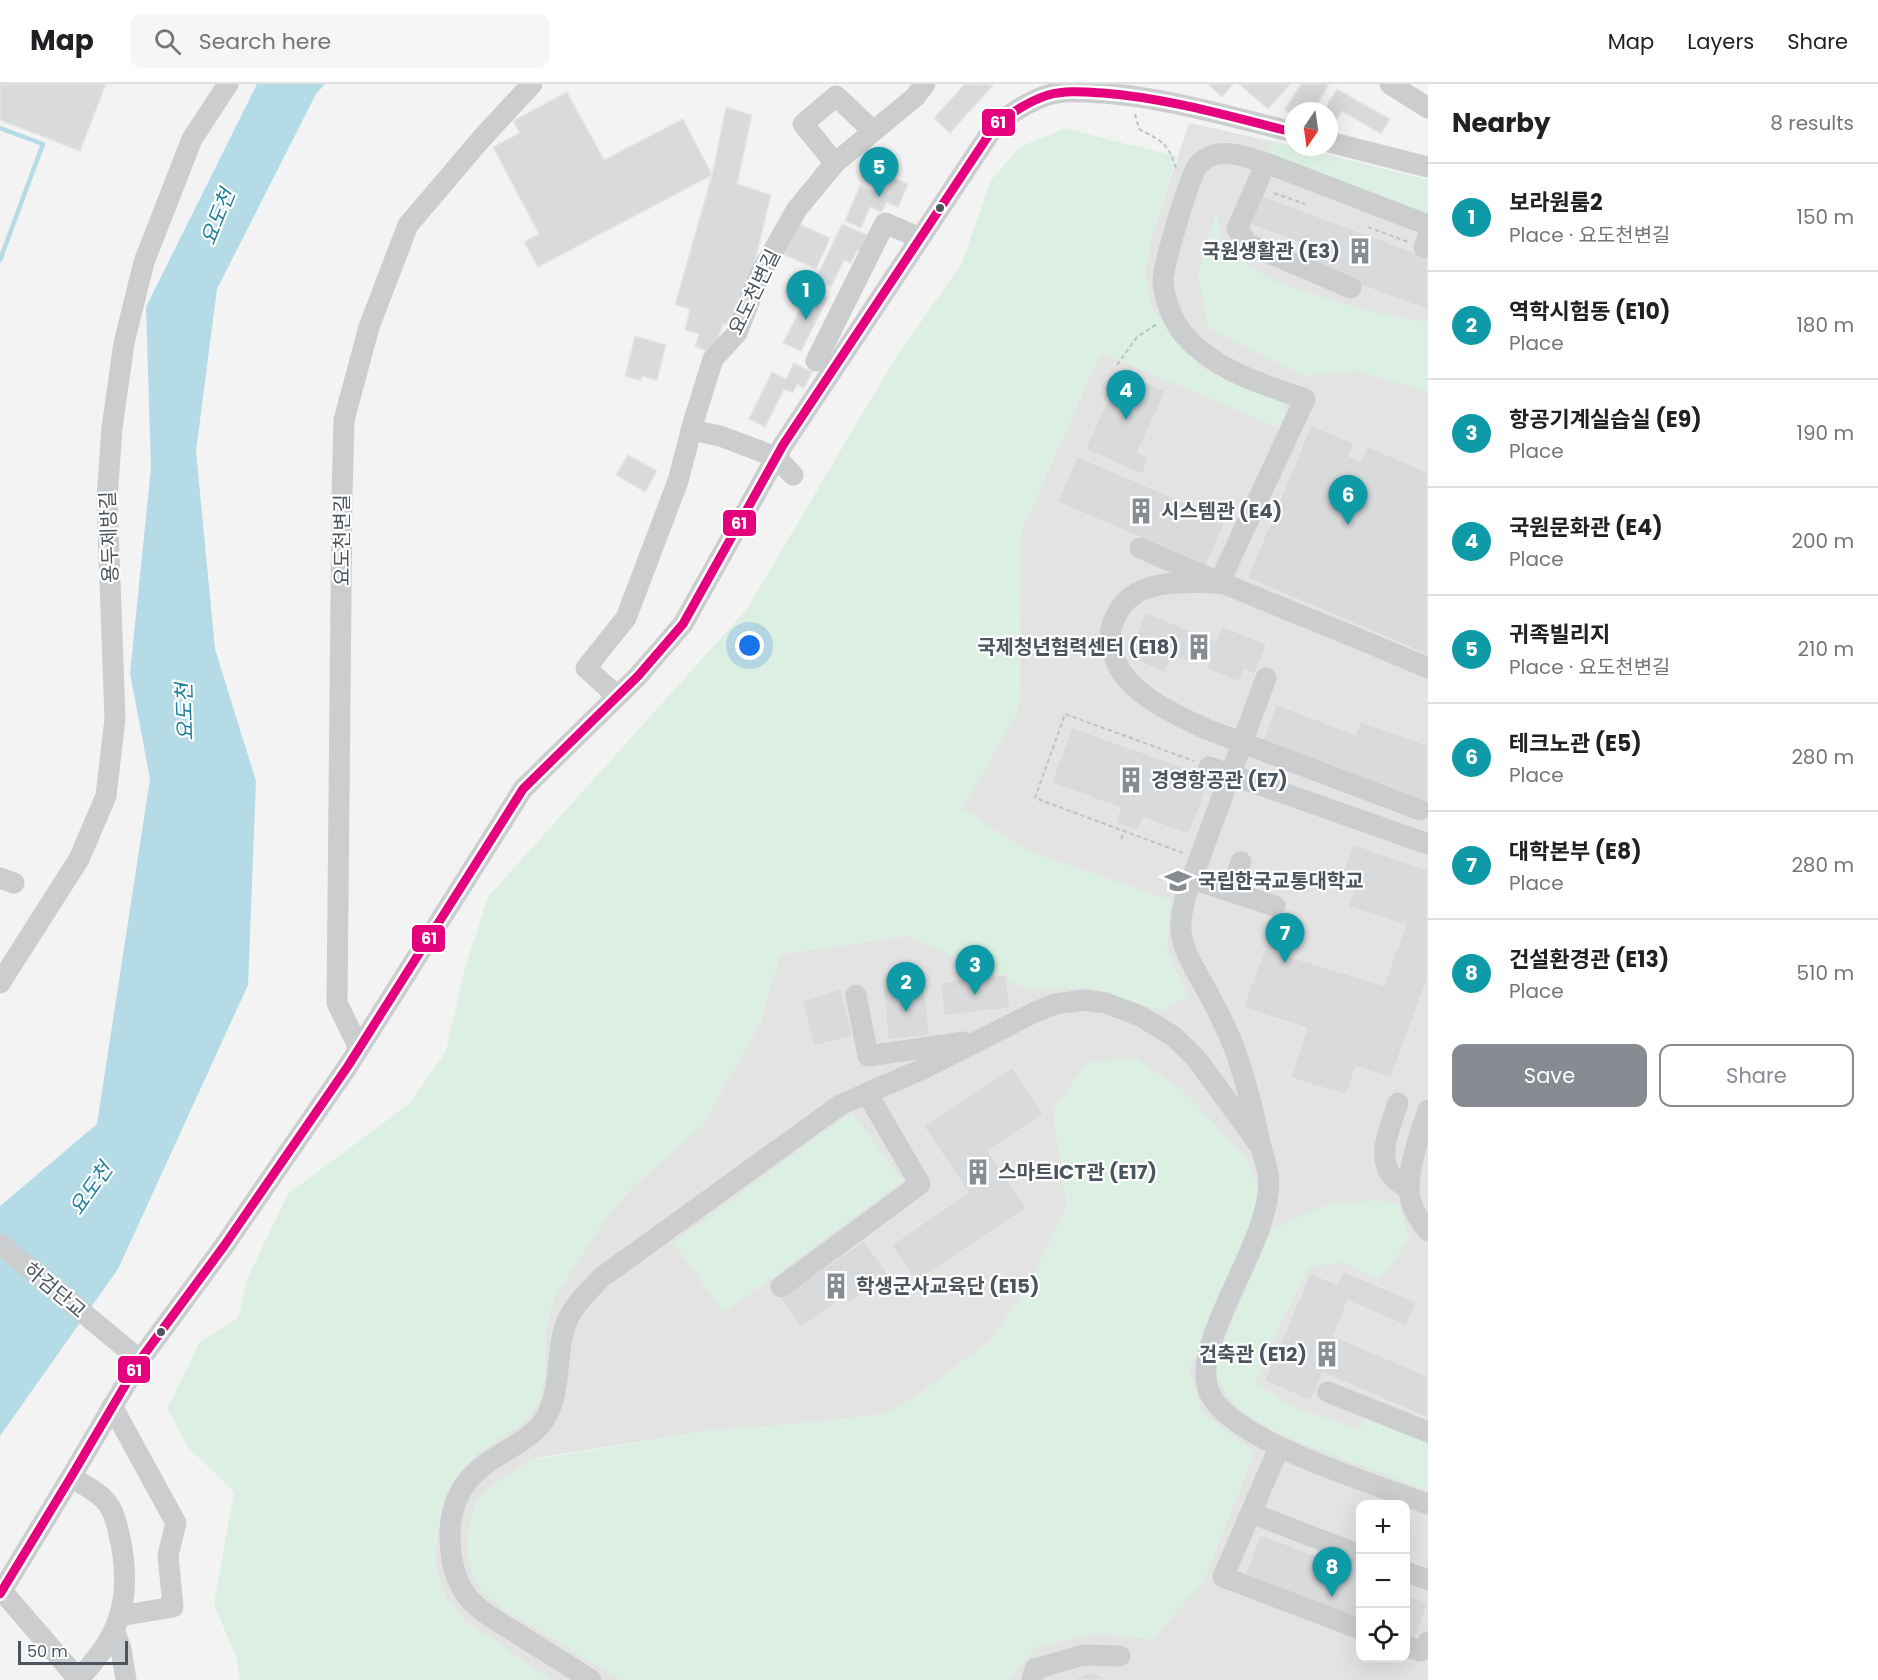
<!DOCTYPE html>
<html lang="en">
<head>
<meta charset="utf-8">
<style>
  body { margin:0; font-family:Poppins,"Noto Sans KR",sans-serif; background:#f6f6f6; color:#202124 }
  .controls { position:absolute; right:18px; bottom:18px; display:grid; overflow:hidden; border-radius:12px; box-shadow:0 6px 24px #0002 }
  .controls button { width:54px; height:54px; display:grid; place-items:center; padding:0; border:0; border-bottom:2px solid #e0e0e0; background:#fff; color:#202124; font:30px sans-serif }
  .compass { position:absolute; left:1284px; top:18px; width:54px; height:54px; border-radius:50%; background:#fff; box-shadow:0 6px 24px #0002; rotate:193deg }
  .scale { position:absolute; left:18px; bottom:15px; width:110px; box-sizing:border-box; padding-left:6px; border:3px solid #4c555d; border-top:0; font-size:16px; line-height:21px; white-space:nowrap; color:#4c555d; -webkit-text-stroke:4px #fff; paint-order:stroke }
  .you { position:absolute; left:750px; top:562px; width:21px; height:21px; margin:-15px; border:4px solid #fff; border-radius:50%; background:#1a73e8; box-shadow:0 0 0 9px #1a73e833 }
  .badge { display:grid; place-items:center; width:39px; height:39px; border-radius:50%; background:#868c92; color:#fff; font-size:20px; font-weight:700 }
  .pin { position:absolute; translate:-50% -50px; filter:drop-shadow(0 2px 3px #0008) }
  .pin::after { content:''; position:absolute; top:32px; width:21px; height:18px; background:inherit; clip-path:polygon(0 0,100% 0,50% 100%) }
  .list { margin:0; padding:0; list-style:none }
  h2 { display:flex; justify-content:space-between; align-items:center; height:78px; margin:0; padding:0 24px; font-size:26px }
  h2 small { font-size:20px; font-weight:400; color:#757577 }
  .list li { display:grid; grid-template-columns:39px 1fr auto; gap:18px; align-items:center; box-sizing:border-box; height:108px; padding:0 24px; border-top:2px solid #e0e0e0 }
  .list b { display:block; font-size:22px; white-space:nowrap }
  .list p { margin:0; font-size:20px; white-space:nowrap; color:#757577 }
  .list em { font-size:20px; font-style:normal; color:#757577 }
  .actions { display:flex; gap:12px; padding:18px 24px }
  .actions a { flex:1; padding:14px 0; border:2px solid #868c92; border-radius:12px; text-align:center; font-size:21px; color:#868c92 }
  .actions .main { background:#868c92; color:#fff }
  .icon { flex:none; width:33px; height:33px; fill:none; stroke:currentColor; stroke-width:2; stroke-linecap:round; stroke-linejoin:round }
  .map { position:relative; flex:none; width:1428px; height:1596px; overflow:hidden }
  header { display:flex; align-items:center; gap:36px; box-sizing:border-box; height:84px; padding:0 30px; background:#fff; border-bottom:2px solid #e0e0e0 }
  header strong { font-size:28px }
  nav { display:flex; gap:33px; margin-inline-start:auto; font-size:21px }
  .search { width:420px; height:54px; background:#f6f6f6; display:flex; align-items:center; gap:15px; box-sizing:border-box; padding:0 21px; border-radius:12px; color:#757577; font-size:22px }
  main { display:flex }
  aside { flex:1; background:#fff }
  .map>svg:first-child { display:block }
</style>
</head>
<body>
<header>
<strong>Map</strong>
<div class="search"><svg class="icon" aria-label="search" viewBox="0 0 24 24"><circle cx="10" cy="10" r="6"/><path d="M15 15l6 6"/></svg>Search here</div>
<nav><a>Map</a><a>Layers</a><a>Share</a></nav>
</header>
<main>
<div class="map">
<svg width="1428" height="1596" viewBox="0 0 1428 1596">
  <rect width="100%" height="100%" fill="#f3f3f3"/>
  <path fill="#e4e3e3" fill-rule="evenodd" d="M1189,39L1272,57L1428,96V1596H1009L1037,1562L1098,1549L1153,1555L1202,1329L1189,1285L1256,1135L1259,1111L1249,1077L1181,1005L1053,1026L1067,1123L1034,1191L993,1254L915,1313L885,1330L795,1340L713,1346L542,1373L531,1376L493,1401L476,1418L468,1452L483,1508L501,1523L621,1596H551L465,1537L446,1514L435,1481L437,1449L444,1414L450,1401L463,1383L478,1369L520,1341L545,1294L546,1244L553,1215L612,1125L632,1104L759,942L780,870L907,852L941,763L1019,624L1021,448L1101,268L1280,343L1239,301L1202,284L1174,254L1151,222L1145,188L1151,155ZM1360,1420H1406V1574H1360Z"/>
  <g fill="#dbefe3">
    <polygon points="1066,44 1114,57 1177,72 1151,155 1145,188 1151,222 1174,254 1202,284 1239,301 1281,314 1285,331 1280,344 1101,269 1021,448 1019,624 963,725 1028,767 1171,816 1167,865 1188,912 1162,927 1093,904 1024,904 907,852 780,870 759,942 702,1042 632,1104 612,1125 553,1215 546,1244 545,1294 539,1319 531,1330 520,1341 478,1369 463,1383 450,1401 444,1414 437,1449 435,1481 446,1514 465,1537 551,1596 240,1596 236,1573 214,1520 234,1408 189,1364 167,1325 200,1258 238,1234 248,1193 288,1110 410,1019 446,967 465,884 488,813 746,526 895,275 962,179 991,96 1020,63"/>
    <polygon points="1272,57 1428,96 1428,135 1267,73"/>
    <polygon points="1216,126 1224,165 1276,198 1367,227 1428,238 1428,308 1358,287 1304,292 1209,245 1198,192"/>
    <polygon points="1135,974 1181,1005 1249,1077 1259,1111 1256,1135 1189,1285 1202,1329 1255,1368 1204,1497 1153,1555 1098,1549 1037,1562 1009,1596 621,1596 501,1523 483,1508 472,1489 468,1473 468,1452 472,1433 476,1418 493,1401 531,1376 713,1346 795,1340 885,1330 915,1313 993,1254 1034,1191 1067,1123 1053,1026 1086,979"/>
    <polygon points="852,1028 903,1097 724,1229 673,1159"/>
    <polygon points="1377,1116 1398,1120 1410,1153 1393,1178 1379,1195 1342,1178 1310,1183 1283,1234 1255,1298 1293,1323 1360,1345 1366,1331 1428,1355 1428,1407 1283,1352 1259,1338 1235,1321 1223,1304 1216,1291 1216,1276 1271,1146 1326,1121"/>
  </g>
  <polygon fill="#b5dbe7" points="257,0 325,0 316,10 217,205 196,367 215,565 256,697 248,901 118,1185 0,1352 0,1122 97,1040 150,695 130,589 151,384 146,223"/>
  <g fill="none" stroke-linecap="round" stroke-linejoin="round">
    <polyline stroke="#b5dbe7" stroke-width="4.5" points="0,44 43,60 0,176"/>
  </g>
  <g fill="#d9dadc" stroke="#e5e5e5" stroke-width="1.5">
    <polygon points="0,0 106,0 80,67 0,36"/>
    <polygon points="965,0 993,1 950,49 934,34"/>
    <polygon points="1208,0 1233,0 1222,13"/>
    <polygon points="1239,0 1290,0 1268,25"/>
    <polygon points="1301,0 1329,0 1313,27 1293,27 1293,31 1285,26"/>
    <polygon points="1337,5 1390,35 1381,50 1342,27 1336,36 1329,31 1329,27 1324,27"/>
    <polygon points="567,8 604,76 683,35 712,91 538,183 524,158 539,150 493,63 520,49 513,37"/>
    <polygon points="726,23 752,31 737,100 771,111 739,244 723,240 712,270 695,262 699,250 685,246 690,225 675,221 712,91"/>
    <polygon points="881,89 908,100 898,123 886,118 882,128 870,123 861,144 845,137 860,102 873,108"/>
    <polygon points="1260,111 1428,173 1428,226 1301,179 1308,162 1249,140"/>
    <polygon points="795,138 830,154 816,185 781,169"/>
    <polygon points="842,140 872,153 864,170 857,167 851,179 844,176 831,203 816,195"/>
    <polygon points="811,204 828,213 801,267 783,259"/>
    <polygon points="635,252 666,261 657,296 642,292 641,297 625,292"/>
    <polygon points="794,279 812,288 804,304 797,300 793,309 784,305 765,343 749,335 772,288 786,295"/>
    <polygon points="1121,287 1166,307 1138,368 1149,374 1142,391 1085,365"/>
    <polygon points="1311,341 1355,359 1349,372 1361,377 1367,362 1428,388 1428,571 1247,494"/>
    <polygon points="628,371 657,387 645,408 616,391"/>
    <polygon points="1077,372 1226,436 1206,482 1057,418"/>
    <polygon points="1145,528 1216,557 1222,542 1267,560 1255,590 1244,586 1239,598 1206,585 1211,573 1194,567 1190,579 1173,571 1165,589 1128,573"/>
    <polygon points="1276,620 1355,650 1360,637 1428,661 1428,722 1261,661"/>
    <polygon points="1072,643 1211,693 1189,751 1143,734 1138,747 1115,739 1120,724 1051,699"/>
    <polygon points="1353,760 1428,786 1428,894 1391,994 1356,983 1346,1011 1290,994 1307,944 1243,924 1264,865 1384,901 1405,841 1348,823 1353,808 1338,803"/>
    <polygon points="1006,891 1010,924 944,932 940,898"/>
    <polygon points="924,900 930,952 888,956 883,904"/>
    <polygon points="841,904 853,953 813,962 802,917"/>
    <polygon points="1012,983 1044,1030 988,1067 1027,1124 916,1198 891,1161 968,1109 923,1042"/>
    <polygon points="864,1156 889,1191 849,1219 843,1214 801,1244 781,1215"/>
    <polygon points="1343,1187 1417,1218 1406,1242 1348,1217 1334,1252 1428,1292 1428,1334 1323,1289 1311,1317 1264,1297 1310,1189 1337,1200"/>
    <polygon points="1260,1450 1335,1479 1339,1469 1360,1478 1360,1535 1245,1491"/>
    <polygon points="1406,1510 1428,1519 1415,1556 1406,1553"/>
    <polygon points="1091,1588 1112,1596 1069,1596"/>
  </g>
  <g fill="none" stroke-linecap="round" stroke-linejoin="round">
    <g stroke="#bcc4c2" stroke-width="2" stroke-dasharray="4.5 3" stroke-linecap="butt">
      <path d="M1135,30L1139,45C1163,58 1167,58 1176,84"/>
      <polyline points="1274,109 1305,120"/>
      <polyline points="1368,143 1408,158"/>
      <polyline points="1117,281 1137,253 1157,240"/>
      <polyline points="1121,755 1125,747"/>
      <polyline points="1183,769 1035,714 1065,630 1194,677"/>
    </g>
    <g stroke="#cbcdcf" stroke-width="21">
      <polyline points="1390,0 1428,24"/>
      <polyline points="1329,58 1428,83"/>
      <polyline points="835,79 803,40 836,12 873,47"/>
      <polyline points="1266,79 1237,145 1248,160 1351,204"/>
      <polyline points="1424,163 1428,153"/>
      <polyline points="816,277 885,139 920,154"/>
      <polyline points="691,346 720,352 776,373 793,391"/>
      <path d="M1140,464C1235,506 1333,543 1428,584"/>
      <path d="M1219,499L1305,315C1263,300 1216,287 1185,252C1173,238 1165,217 1163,199C1161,187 1190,91 1198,81C1201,78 1208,73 1213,71C1230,66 1249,74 1266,79L1428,141"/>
      <path d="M1219,499C1186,498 1136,494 1118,528C1115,534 1112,539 1111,545C1109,559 1114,577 1122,589C1142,616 1176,631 1206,645L1420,726"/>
      <path d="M1266,594L1186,811C1183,822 1180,835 1181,847C1183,868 1196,887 1206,905C1217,925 1227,945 1235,966C1246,996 1253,1027 1260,1058C1262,1068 1266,1079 1268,1089C1278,1154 1183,1261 1211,1312C1237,1359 1377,1401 1428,1420"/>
      <polyline points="617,612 586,584 626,534 678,397 694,336 713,275 737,249 760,190 797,125 835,79 915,13 925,0"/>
      <polyline points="1209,683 1428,760"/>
      <polyline points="0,794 14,799"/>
      <polyline points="1192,795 1275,822"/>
      <polyline points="1231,807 1241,778"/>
      <polyline points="0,899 79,775 106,712 115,635 107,414 112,344 124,259 144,178 192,55 228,0"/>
      <polyline points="856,911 868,972 964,958"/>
      <polyline points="359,964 337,919 342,411 344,336 369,243 408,141 482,54 532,0"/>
      <path d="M1398,1019C1391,1041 1375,1073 1393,1093C1397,1098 1404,1102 1409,1105"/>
      <path d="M1428,1026C1420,1049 1409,1080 1409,1105C1409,1119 1419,1137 1428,1147"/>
      <polyline points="0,1160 140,1276"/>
      <polyline points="781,1203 920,1100 867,1009 925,984 1035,928 1055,920 1084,916 1106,919 1140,932 1173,952 1196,974 1258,1059"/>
      <polyline points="1328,1308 1428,1348"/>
      <polyline points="112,1322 176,1439 168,1471 173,1523 120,1532"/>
      <polyline points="1279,1364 1223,1493 1360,1545"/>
      <path d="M71,1393C84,1401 99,1408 108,1420C116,1431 118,1447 121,1459C132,1518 119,1554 77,1596"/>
      <polyline points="1251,1429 1360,1471"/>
      <polyline points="1406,1488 1428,1496"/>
      <polyline points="2,1507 79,1596"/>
      <path d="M0,1510L71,1393L140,1276L224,1162L348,982L523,705L638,592L683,540L783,361L996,40C1012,29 1029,17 1048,11C1066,6 1086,8 1103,9C1168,14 1231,33 1293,48"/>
      <polyline points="115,1548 121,1565 126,1596"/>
      <polyline points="1406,1562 1420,1567 1426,1564 1428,1558"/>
      <path d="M591,1596C567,1581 542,1565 518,1550C501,1539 479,1528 467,1512C454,1495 450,1472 450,1451C450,1428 458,1405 475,1389C496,1368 531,1359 546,1333C563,1303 554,1266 568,1235C576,1218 590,1206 602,1193L840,1021L867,1009"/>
      <polyline points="1032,1596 1035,1585 1083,1571 1120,1572"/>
    </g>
    <g stroke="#fff" stroke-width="14">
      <path id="bus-1" d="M0,1510L71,1393L140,1276L224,1162L348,982L523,705L638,592L683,540L783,361L996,40C1012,29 1029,17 1048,11C1066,6 1086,8 1103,9C1168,14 1231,33 1293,48"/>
    </g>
    <use href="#bus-1" stroke="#e5007d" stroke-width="9"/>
  </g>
  <defs>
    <g id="building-bare" transform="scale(2.07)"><path d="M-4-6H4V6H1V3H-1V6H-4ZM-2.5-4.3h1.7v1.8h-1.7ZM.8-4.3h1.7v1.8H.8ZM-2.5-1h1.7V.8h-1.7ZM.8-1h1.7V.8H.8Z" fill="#868c92" stroke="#fff" stroke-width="2.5" paint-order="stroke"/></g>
    <g id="university-bare" transform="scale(2.07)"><path d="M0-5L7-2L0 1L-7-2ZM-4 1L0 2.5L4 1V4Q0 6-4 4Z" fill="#868c92" stroke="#fff" stroke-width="2.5" paint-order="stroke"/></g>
  </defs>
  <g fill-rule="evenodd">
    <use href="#building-bare" x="1360" y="167"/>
    <use href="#building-bare" x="1141" y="427"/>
    <use href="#building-bare" x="1199" y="563"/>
    <use href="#building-bare" x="1131" y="696"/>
    <use href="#university-bare" x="1178" y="797"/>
    <use href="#building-bare" x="978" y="1088"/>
    <use href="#building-bare" x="836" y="1202"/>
    <use href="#building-bare" x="1327" y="1270"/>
  </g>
  <g fill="#4c555d" stroke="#fff" stroke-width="2">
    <circle cx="940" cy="124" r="5"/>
    <circle cx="161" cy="1248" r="5"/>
  </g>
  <g text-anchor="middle" stroke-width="4.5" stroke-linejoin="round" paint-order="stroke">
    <g font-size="20" font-weight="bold" fill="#4c555d" stroke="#fff" text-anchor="start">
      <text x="1340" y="174" text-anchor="end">국원생활관 (E3)</text>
      <text x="1161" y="434">시스템관 (E4)</text>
      <text x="1179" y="570" text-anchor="end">국제청년협력센터 (E18)</text>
      <text x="1151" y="703">경영항공관 (E7)</text>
      <text x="1198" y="804">국립한국교통대학교</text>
      <text x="998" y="1095">스마트ICT관 (E17)</text>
      <text x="856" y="1209">학생군사교육단 (E15)</text>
      <text x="1307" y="1277" text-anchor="end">건축관 (E12)</text>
    </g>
    <g font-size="20" fill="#4c555d" stroke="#fff">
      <text transform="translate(754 208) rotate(-64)" y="7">요도천변길</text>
      <text transform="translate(109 453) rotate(-92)" y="7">용두제방길</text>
      <text transform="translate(342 456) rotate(-90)" y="7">요도천변길</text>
      <text transform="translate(55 1206) rotate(40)" y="7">하검단교</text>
    </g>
    <g font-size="21" font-style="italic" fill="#1f809e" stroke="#fff">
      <text transform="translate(218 133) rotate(-68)" y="7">요도천</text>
      <text transform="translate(185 628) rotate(-92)" y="7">요도천</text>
      <text transform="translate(91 1105) rotate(-55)" y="7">요도천</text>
    </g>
  </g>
  <g stroke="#fff" stroke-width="2">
    <rect x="981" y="24" width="35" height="29" rx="6" fill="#e5007d"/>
    <rect x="722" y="425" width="35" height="28" rx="6" fill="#e5007d"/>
    <rect x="411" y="840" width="35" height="29" rx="6" fill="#e5007d"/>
    <rect x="117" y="1271" width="34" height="29" rx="6" fill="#e5007d"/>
  </g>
  <g font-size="16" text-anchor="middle" font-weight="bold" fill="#fff">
    <text x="998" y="44">61</text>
    <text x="739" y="445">61</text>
    <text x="429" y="860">61</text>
    <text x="134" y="1292">61</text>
  </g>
</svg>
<div class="controls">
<button>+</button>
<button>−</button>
<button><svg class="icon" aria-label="locate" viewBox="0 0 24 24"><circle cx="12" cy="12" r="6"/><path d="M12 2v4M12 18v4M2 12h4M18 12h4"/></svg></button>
</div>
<svg class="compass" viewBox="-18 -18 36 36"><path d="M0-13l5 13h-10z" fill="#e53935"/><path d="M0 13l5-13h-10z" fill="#757577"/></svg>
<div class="scale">50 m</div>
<div class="you"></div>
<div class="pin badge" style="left:806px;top:236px;background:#0f9aa8">1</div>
<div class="pin badge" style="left:906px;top:928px;background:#0f9aa8">2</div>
<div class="pin badge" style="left:975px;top:911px;background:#0f9aa8">3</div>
<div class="pin badge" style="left:1126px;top:336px;background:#0f9aa8">4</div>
<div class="pin badge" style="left:879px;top:113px;background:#0f9aa8">5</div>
<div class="pin badge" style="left:1348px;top:441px;background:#0f9aa8">6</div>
<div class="pin badge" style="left:1285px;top:879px;background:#0f9aa8">7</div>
<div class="pin badge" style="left:1332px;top:1513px;background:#0f9aa8">8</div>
</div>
<aside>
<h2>Nearby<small>8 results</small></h2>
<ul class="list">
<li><span class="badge" style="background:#0f9aa8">1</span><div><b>보라원룸2</b><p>Place · 요도천변길</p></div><em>150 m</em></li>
<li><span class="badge" style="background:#0f9aa8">2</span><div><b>역학시험동 (E10)</b><p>Place</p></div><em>180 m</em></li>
<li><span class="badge" style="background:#0f9aa8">3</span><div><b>항공기계실습실 (E9)</b><p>Place</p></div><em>190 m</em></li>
<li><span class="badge" style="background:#0f9aa8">4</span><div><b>국원문화관 (E4)</b><p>Place</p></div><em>200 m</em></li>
<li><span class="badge" style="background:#0f9aa8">5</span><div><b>귀족빌리지</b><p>Place · 요도천변길</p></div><em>210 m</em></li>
<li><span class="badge" style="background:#0f9aa8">6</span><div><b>테크노관 (E5)</b><p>Place</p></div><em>280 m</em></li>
<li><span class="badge" style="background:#0f9aa8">7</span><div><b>대학본부 (E8)</b><p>Place</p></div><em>280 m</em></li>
<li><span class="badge" style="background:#0f9aa8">8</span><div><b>건설환경관 (E13)</b><p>Place</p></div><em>510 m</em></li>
</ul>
<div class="actions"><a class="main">Save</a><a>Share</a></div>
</aside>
</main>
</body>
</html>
